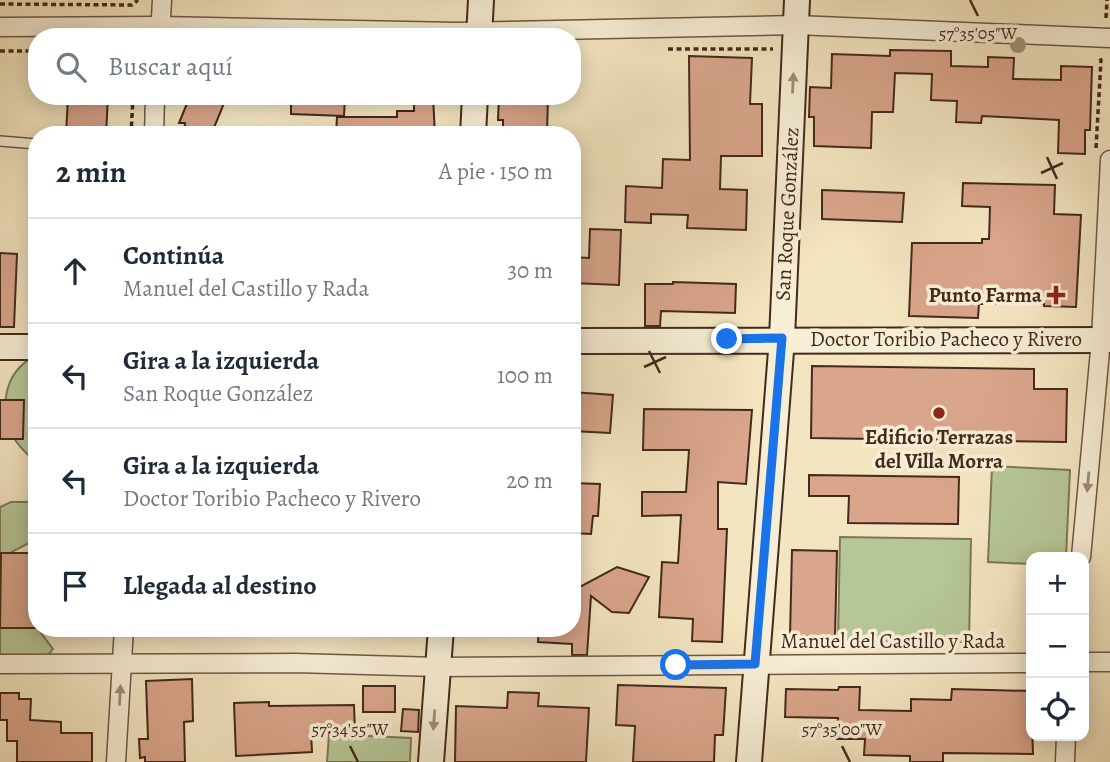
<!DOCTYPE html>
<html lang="es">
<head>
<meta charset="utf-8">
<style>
  body { margin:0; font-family:Alegreya,serif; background:#f6f6f7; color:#1f2937 }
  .controls { position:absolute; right:21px; bottom:21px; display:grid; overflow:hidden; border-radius:14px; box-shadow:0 4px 18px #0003 }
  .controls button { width:63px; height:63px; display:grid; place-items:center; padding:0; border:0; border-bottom:2px solid #e0e1e3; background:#fff; color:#1f2937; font:35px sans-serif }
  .stop { position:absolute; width:21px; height:21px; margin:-16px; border:5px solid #1a73e8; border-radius:50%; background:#fff }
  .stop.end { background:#1a73e8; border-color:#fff; box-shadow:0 2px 7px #0008 }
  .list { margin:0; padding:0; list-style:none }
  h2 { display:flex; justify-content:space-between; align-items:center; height:91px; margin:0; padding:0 28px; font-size:30px }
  h2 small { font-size:23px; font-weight:400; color:#747a83 }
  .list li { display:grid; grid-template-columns:46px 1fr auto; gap:21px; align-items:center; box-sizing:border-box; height:105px; padding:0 28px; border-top:2px solid #e0e1e3 }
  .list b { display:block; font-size:26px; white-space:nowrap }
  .list p { margin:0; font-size:23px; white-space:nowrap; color:#747a83 }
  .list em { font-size:23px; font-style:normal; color:#747a83 }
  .icon { flex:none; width:38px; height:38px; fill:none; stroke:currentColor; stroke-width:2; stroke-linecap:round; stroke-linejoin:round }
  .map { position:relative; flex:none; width:1110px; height:762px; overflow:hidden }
  .search { position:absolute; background:#fff; box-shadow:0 4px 18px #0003; left:28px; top:28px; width:553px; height:77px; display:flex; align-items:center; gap:18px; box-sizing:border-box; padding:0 24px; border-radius:28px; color:#747a83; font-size:26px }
  .panel { position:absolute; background:#fff; box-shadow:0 4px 18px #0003; left:28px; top:126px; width:553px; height:511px; border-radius:28px }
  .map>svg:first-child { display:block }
</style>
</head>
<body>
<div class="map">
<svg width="1110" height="762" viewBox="0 0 1110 762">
  <rect width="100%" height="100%" fill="#f3e5c0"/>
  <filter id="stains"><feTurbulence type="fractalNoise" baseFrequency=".00286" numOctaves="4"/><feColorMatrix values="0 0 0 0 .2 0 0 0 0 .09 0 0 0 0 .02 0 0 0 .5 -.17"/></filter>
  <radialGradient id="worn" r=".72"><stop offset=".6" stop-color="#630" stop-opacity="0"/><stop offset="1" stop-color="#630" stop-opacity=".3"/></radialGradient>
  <g fill="#b6c696" stroke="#7d7859" stroke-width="2">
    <path d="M37,355V464C27,454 14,442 9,429C0,397 8,369 37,355Z"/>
    <polygon points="992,466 1070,470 1066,557 1031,557 1031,564 988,562"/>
    <polygon points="11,502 29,502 37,506 37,539 0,558 0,507"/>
    <polygon points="840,537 971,539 969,642 838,640"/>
    <polygon points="0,606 38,629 53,649 41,664 0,658"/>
    <polygon points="329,734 411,738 410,762 327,762"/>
  </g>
  <g fill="#d9a58b" stroke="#44291c" stroke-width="2">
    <polygon points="890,50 951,51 951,66 988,67 988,57 1014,58 1013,79 1061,80 1061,66 1092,67 1090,130 1085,130 1085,154 1058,153 1059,120 982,116 981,123 956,122 957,101 931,100 932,74 895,73 893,112 872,112 871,148 814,146 814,117 809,117 810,87 831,88 832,54 890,56"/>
    <polygon points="689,56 752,58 750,104 762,104 762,156 721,156 720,189 747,190 746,230 687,228 688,215 651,214 651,223 625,222 626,186 662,188 663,159 690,160"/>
    <polygon points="68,96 108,96 106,135 66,135"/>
    <polygon points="190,96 227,96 211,135 184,135 185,123 179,123"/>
    <polygon points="291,96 345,96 344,116 291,114"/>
    <polygon points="414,96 433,96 435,135 336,135 337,117 397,117 397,111 414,111"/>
    <polygon points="499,96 548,96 547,135 503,135 503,120 498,120"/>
    <polygon points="963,183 1055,185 1054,214 1081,215 1076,307 1044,306 1044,304 979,304 978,318 909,316 912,243 982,243 982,239 989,239 990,207 962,206"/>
    <polygon points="822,190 904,193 902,222 822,219"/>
    <polygon points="590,229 621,230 619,285 572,283 572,257 589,258"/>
    <polygon points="0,253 17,254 14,327 0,327"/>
    <polygon points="673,282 736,284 735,313 661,311 660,326 645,326 645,284 673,284"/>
    <polygon points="812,366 1034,369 1034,389 1067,389 1066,442 811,438"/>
    <polygon points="572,392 613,395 610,433 572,431"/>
    <polygon points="0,400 24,400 23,439 0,439"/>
    <polygon points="644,409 752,410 746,484 718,482 718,529 727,529 722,642 692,641 693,619 659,617 662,562 678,563 681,515 642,516 642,492 686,492 689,450 643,450"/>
    <polygon points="809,475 959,477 958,524 848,523 849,496 809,496"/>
    <polygon points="572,483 600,484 598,516 593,516 591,534 572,533"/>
    <polygon points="792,550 837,551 835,637 790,636"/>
    <polygon points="1,553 37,553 37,628 0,628"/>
    <polygon points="617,567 649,577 629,613 612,612 591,596 587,655 572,655 572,644 538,642 539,628 572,628 572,591"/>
    <polygon points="192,679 193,721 184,722 185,762 145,762 145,757 140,758 139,739 148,739 146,681"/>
    <polygon points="618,685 726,688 723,735 715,735 714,762 633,762 635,726 616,725"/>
    <rect x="363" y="686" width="32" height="26"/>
    <polygon points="839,687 860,687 859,710 911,711 911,699 951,700 952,689 1031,691 1033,754 943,753 943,762 910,762 910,756 864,755 865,739 837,739 838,718 785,717 786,689 838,690"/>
    <polygon points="508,692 539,693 538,706 589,708 586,762 455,762 456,706 507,708"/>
    <polygon points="0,693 19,693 19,699 31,699 30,720 61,722 61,733 92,733 92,762 17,762 17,741 7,741 7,720 0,720"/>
    <polygon points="269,702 269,706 354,705 355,732 311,732 312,752 236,756 234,703"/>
    <polygon points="403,709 419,710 418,732 401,731"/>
  </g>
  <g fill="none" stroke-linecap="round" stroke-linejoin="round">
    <g stroke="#705845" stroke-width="12">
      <polyline id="lane" points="0,141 37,144"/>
    </g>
    <g stroke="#705845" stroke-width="21">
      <g id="street">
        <polyline points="0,27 161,26 456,32 796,25 1110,38"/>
        <polyline points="160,35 162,0"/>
        <polyline points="154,135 155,96"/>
        <polyline points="1081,557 1101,340 1110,160"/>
        <polyline points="1084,662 1110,662"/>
        <polyline points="0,664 295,663 438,667 1031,663"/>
        <polyline points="116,762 124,628"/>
        <polyline points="1065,762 1066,736"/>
      </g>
    </g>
    <g stroke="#44291c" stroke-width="28">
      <g id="secondary">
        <polyline points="479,37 481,0"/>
        <polyline points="473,135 475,96"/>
        <polyline points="572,341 1110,340"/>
        <polyline points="0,347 37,347"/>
        <polyline points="431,762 441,628"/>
        <polyline points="749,762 782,338 797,0"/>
      </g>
    </g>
    <g stroke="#44291c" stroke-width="3.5" stroke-dasharray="5 3.5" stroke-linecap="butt">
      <polyline points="0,4 132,5 138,0"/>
      <polyline points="1106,18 1107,0"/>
      <polyline points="668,49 773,49"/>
      <polyline points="0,51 37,51"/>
      <polyline points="131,135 133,96"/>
      <polyline points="1096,148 1101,60 1098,56"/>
    </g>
    <use href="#lane" stroke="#f7eed6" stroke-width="9"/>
    <use href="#street" stroke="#f7eed6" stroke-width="18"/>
    <use href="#secondary" stroke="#f7eed6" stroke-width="24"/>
  </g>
  <circle fill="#a29376" cx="1018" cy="45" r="8"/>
  <defs><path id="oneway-solid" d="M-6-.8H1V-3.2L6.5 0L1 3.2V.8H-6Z" transform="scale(1.75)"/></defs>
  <g fill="#9e8c79">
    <use href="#oneway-solid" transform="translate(793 83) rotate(-87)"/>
    <use href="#oneway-solid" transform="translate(1088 482) rotate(95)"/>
    <use href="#oneway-solid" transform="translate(120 695) rotate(-87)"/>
    <use href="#oneway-solid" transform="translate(434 720) rotate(94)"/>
  </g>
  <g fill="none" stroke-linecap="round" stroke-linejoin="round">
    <polyline stroke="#1a73e8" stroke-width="9" points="676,665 755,664 782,338 727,339"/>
  </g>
  <path fill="none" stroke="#44291c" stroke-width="2.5" d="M970,0L978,16M1047,157L1057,179M1041,173L1063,163M649,351L660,373M644,367L666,357M350,746L358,762M842,746L850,762"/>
  <g fill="#8f2418" stroke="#f7eed6" stroke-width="2.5">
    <path d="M1052.5 284.5h7v7h7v7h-7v7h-7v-7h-7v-7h7z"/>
    <circle cx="939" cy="413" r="7"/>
  </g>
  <g text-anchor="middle" stroke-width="7" stroke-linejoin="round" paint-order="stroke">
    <g font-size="21" fill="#44291c" stroke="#f7eed6">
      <text transform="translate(787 214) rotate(-87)" y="7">San Roque González</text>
      <text x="946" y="346">Doctor Toribio Pacheco y Rivero</text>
      <text x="893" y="648">Manuel del Castillo y Rada</text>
    </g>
    <g font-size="21" font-weight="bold" fill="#44291c" stroke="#f7eed6" text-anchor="end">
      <text x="1042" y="302">Punto Farma</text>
      <text x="939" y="444" text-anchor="middle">Edificio Terrazas<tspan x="939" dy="24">del Villa Morra</tspan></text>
    </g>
  </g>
  <g font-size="18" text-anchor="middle" fill="#44291c" stroke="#f7eed6" stroke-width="7" stroke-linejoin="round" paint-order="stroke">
    <text x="978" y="39">57°35'05"W</text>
    <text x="350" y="735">57°34'55"W</text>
    <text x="842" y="735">57°35'00"W</text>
  </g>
  <rect width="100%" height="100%" filter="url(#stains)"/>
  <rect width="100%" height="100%" fill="url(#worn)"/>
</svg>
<div class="controls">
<button>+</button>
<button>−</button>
<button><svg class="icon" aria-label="locate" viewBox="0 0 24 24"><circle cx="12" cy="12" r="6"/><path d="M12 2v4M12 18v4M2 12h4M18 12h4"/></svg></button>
</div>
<div class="stop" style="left:676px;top:665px"></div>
<div class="stop end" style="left:727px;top:339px"></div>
<div class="search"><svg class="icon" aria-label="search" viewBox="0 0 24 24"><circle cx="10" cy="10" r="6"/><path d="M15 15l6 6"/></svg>Buscar aquí</div>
<section class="panel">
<h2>2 min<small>A pie · 150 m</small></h2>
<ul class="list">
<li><svg class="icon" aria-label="ahead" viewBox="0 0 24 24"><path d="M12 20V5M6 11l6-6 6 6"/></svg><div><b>Continúa</b><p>Manuel del Castillo y Rada</p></div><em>30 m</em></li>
<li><svg class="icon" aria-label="left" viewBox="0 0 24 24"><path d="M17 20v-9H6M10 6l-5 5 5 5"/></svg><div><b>Gira a la izquierda</b><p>San Roque González</p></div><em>100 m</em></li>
<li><svg class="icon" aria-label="left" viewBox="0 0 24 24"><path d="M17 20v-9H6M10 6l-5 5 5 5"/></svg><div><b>Gira a la izquierda</b><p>Doctor Toribio Pacheco y Rivero</p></div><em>20 m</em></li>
<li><svg class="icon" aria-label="arrive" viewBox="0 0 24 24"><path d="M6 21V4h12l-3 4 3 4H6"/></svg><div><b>Llegada al destino</b></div></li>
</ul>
</section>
</div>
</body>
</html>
